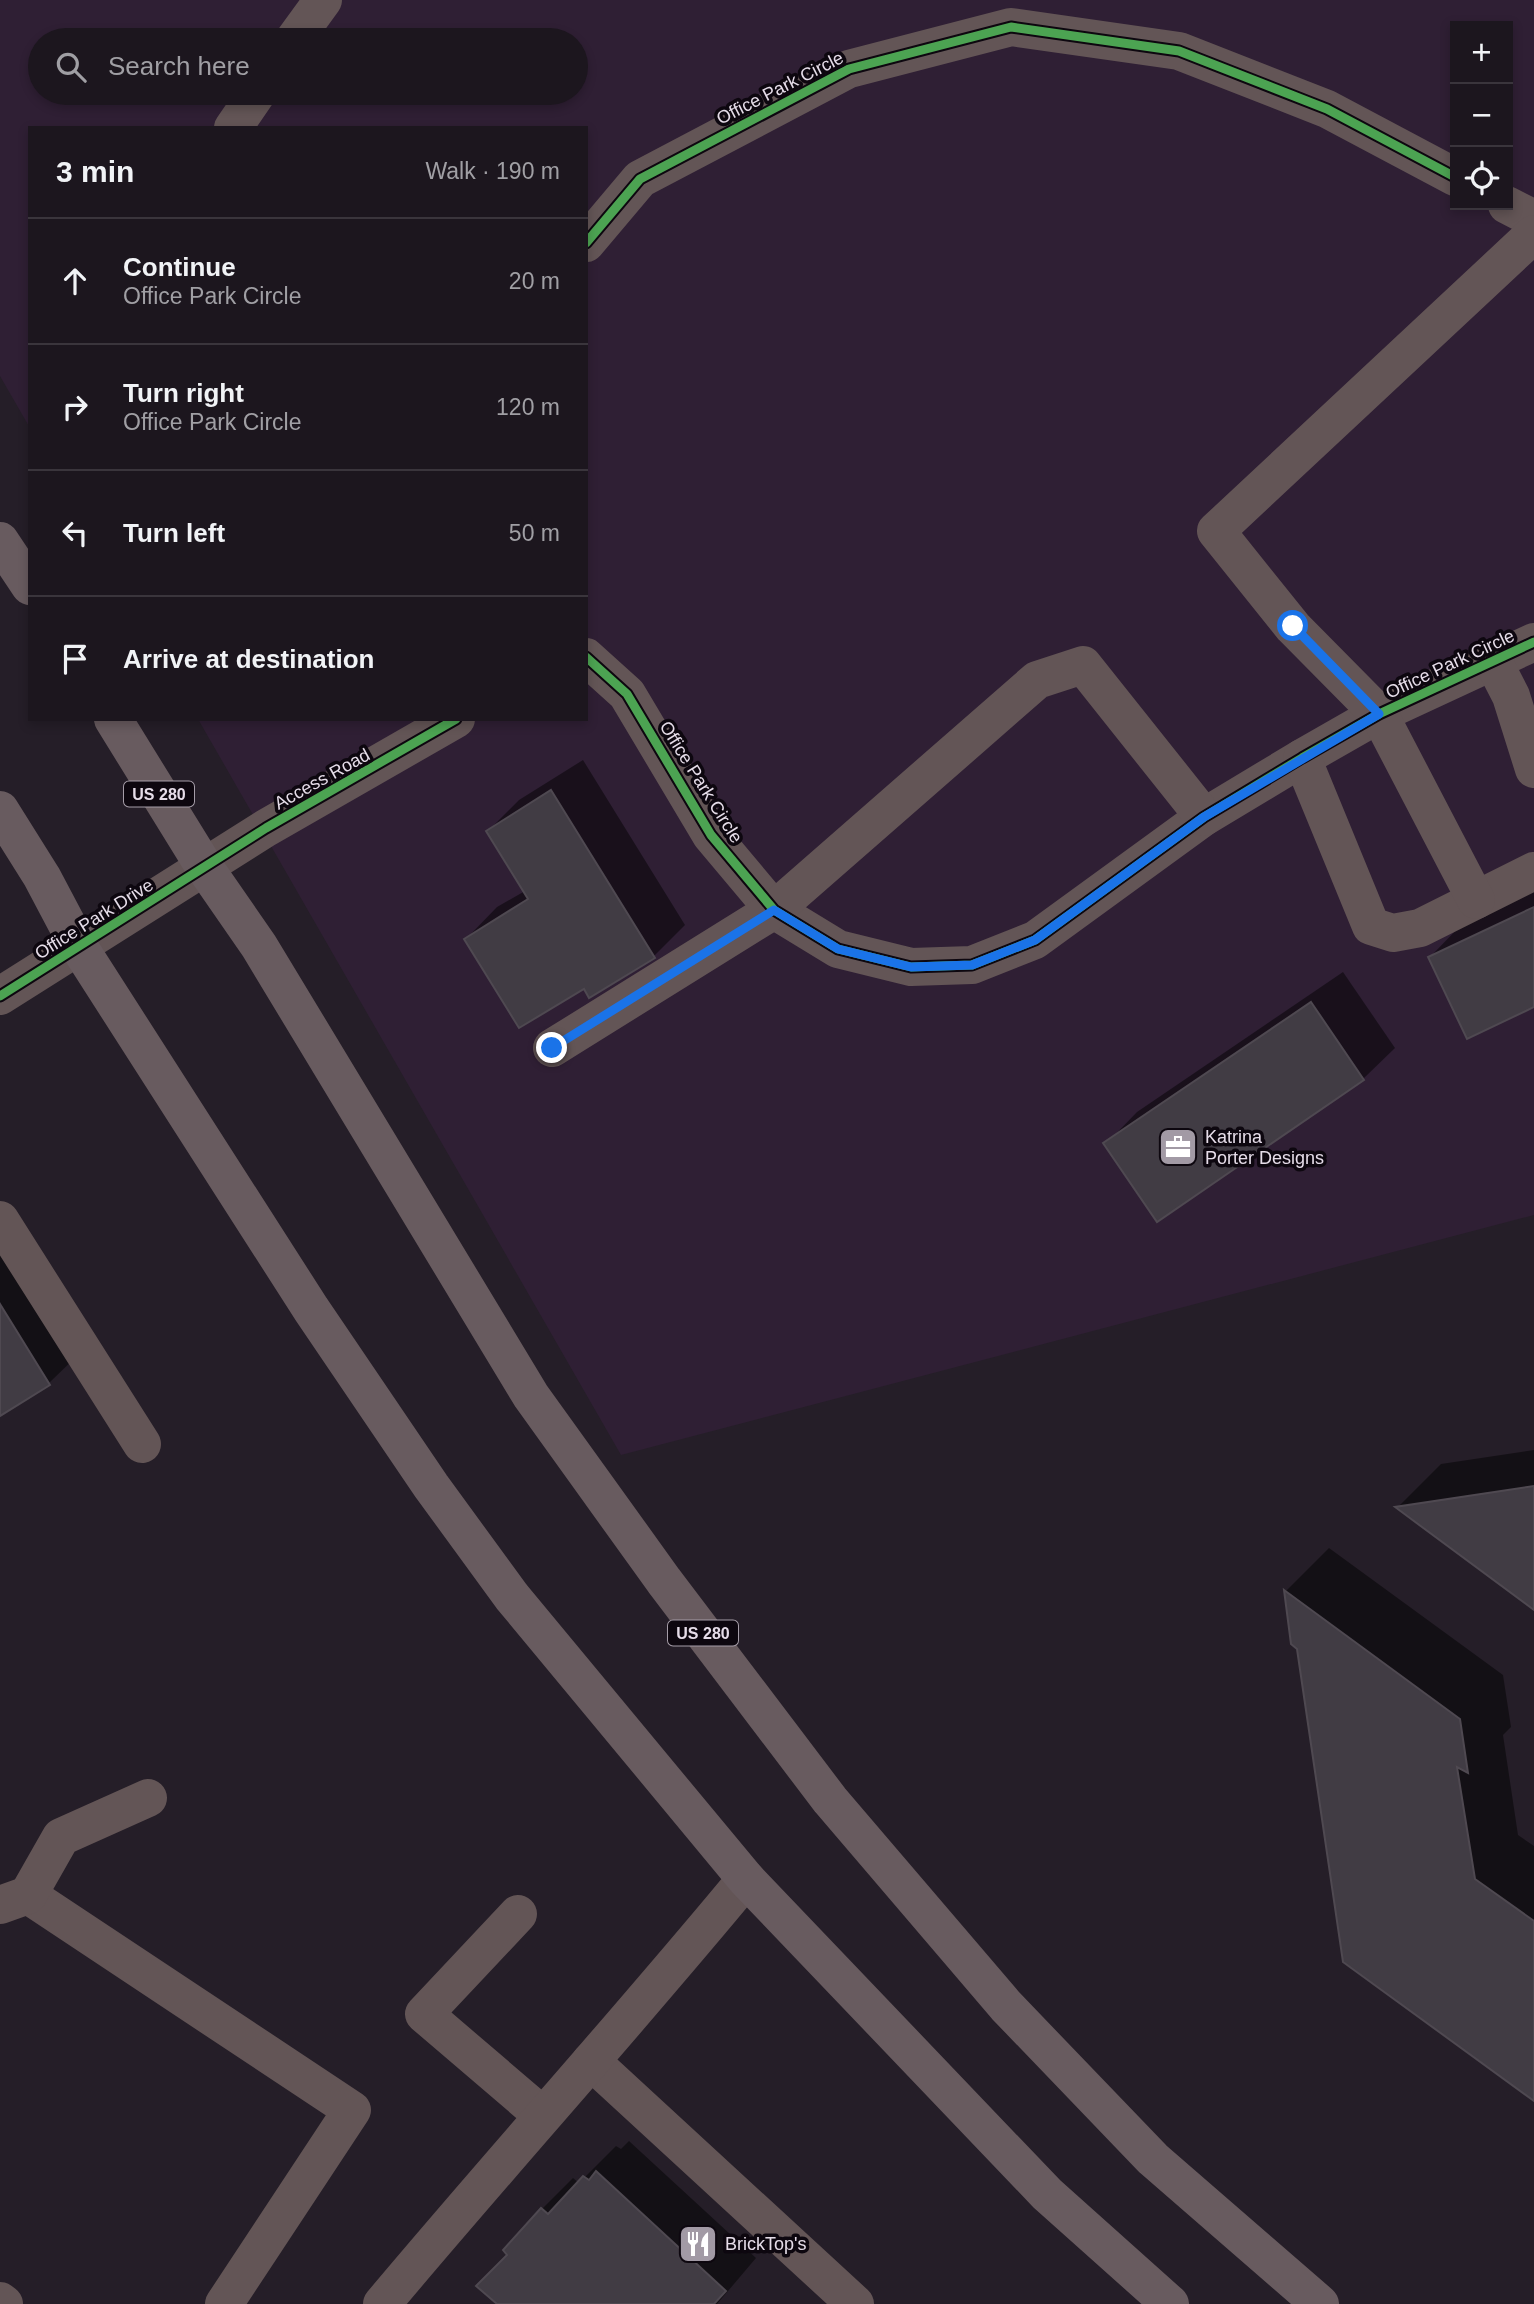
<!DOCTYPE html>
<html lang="en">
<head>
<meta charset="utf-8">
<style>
  body { margin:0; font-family:Arial,sans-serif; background:#29232b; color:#f1f3f6 }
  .controls { position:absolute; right:21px; top:21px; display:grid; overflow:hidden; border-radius:0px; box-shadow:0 4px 10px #0003 }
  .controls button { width:63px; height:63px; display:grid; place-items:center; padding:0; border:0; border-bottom:2px solid #3a353c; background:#1c161e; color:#f1f3f6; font:35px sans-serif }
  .stop { position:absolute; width:21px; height:21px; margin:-16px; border:5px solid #1a73e8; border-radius:50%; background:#fff }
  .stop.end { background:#1a73e8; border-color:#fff; box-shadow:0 2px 7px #0008 }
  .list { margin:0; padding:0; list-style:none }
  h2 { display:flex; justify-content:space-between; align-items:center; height:91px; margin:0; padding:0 28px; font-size:30px }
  h2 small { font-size:23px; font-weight:400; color:#a09fa4 }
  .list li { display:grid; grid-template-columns:46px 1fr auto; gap:21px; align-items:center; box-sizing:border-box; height:126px; padding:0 28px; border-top:2px solid #3a353c }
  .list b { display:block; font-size:26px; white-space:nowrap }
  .list p { margin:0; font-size:23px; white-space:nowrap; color:#a09fa4 }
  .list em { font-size:23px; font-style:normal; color:#a09fa4 }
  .icon { flex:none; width:38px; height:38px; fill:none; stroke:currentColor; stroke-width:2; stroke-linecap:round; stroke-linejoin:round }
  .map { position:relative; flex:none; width:1534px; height:2304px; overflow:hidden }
  .search { position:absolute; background:#1c161e; box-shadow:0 4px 10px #0003; left:28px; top:28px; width:560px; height:77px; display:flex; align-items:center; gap:18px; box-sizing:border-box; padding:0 24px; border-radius:38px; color:#a09fa4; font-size:26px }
  .panel { position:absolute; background:#1c161e; box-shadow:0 4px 10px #0003; left:28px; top:126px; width:560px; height:595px; border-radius:0px }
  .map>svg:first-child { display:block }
</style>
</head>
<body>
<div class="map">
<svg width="1534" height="2304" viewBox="0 0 1534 2304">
  <rect width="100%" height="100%" fill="#251e28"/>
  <path fill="#2f1f34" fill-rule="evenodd" d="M0,0H1534V1215L621,1455L198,719H586V128H30V428L0,376ZM1455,26H1508V205H1455ZM40,40H576V93H40Z"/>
  <g fill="#0007">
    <polygon points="583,760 685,925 654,956 584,986 466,939 497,907 525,891 488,831 519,800"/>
    <polygon points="1534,891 1534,1005 1430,957 1461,925"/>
    <polygon points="1343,972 1395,1048 1363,1079 1106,1144 1137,1112"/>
    <polygon points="0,1222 81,1352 49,1383 0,1414"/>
    <polygon points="1534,1450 1534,1607 1398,1507 1441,1464"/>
    <polygon points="1329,1548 1503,1675 1511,1727 1503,1735 1518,1835 1534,1846 1534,2099 1293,1643 1286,1591"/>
    <polygon points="629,2141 756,2258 717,2304 500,2304 510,2255 542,2209 573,2178 579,2183 616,2146 621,2149"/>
  </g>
  <g fill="#413c44" stroke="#4f4951" stroke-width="2">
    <polygon points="551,790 655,958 589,998 584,989 519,1028 464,939 528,899 486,831"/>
    <polygon points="1534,907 1534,1007 1467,1039 1428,957"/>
    <polygon points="1311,1002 1364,1080 1157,1222 1103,1143"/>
    <polygon points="0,1304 50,1385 0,1416"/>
    <polygon points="1534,1486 1534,1610 1395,1507"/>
    <polygon points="1284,1590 1460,1719 1468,1773 1457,1767 1475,1879 1534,1921 1534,2101 1343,1962 1297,1649 1291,1644"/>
    <polygon points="596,2171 726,2291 714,2304 497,2304 476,2286 507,2255 503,2250 541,2208 548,2214 583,2176 589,2180"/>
  </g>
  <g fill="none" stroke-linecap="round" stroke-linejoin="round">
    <g stroke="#635556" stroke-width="38">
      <polyline points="294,40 323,0"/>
      <polyline points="233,128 257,93"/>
      <polyline points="1507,205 1534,219"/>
      <polyline points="586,243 640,179 849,69 1011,27 1179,51 1327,109 1455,177"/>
      <polyline points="586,657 627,694 711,835 774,910 838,949 911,967 972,965 1035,940 1204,817 1302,758 1379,714 1534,642"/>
      <polyline points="1493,661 1511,696 1534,769"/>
      <polyline points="1302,758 1371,926 1393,933 1420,928 1534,871"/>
      <polyline points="1476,900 1379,714 1293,627 1216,531 1534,234"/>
      <polyline points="0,996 266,828 456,719"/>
      <polyline points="552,1048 774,910 1037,680 1083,665 1204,817"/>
      <polyline points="0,1220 142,1444"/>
      <polyline points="28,1895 352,2110 224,2304"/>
      <polyline points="0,1905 28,1895 61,1837 148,1798"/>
      <polyline points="518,1914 424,2014 542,2115"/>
      <polyline points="591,2061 855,2304"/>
      <polyline points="0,2301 4,2304"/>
      <path d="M382,2304C502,2161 627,2023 746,1879"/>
    </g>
    <g stroke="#685b5f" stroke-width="38">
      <polyline points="0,541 30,586"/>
      <polyline points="113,719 205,868 259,946 531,1396 664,1581 830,1800 1006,2006 1153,2159 1320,2304"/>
      <polyline points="0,810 42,877 79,947 311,1309 431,1486 512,1597 746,1879 1047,2194 1170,2304"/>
    </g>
    <g stroke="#0d070f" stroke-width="13">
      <g id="cycleway">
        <polyline points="586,243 640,179 849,69 1011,27 1179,51 1327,109 1455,177"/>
        <polyline points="586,657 627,694 711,835 774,910 838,949 911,967 972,965 1035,940 1204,817 1302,758 1379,714 1534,642"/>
        <polyline points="0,996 266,828 456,719"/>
      </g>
    </g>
    <use href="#cycleway" stroke="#4ca352" stroke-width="9"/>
  </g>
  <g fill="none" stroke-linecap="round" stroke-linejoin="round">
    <polyline stroke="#1a73e8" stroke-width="9" points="552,1048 774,910 838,949 911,967 972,965 1035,940 1204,817 1379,714 1293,626"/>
  </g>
  <defs>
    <g id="office-square" transform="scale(2.0125)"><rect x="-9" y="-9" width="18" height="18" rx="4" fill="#a29aa5" stroke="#0d070f"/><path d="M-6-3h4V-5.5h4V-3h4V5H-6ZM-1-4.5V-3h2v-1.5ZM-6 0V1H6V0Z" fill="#fff"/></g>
    <g id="restaurant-square" transform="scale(2.0125)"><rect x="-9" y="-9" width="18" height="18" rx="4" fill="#a29aa5" stroke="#0d070f"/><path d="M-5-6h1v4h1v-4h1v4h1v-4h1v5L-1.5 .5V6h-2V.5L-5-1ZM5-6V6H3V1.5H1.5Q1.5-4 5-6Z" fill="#fff"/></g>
  </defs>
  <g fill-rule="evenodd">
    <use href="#office-square" x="1178" y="1147"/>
    <use href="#restaurant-square" x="698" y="2244"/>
  </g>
  <g text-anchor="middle" stroke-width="7" stroke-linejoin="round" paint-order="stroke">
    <g fill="#0d070f" stroke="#a59da8" stroke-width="2">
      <rect x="124" y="781.5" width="70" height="25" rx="5"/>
      <rect x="668" y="1620.5" width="70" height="25" rx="5"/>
    </g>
    <g font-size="16" font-weight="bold" fill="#e6dde9">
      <text x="159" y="800">US 280</text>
      <text x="703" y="1639">US 280</text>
    </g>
    <g font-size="18" fill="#e6dde9" stroke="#0d070f">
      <text transform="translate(780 88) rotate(-27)" y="6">Office Park Circle</text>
      <text transform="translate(1450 664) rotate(-25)" y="6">Office Park Circle</text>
      <text transform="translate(322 779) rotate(-29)" y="6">Access Road</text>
      <text transform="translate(701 782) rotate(58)" y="6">Office Park Circle</text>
      <text transform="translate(94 919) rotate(-32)" y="6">Office Park Drive</text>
    </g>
    <g font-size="18" fill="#e6dde9" stroke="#0d070f" text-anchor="start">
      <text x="1205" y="1143">Katrina<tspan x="1205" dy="21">Porter Designs</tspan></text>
      <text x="725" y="2250">BrickTop's</text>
    </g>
  </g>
</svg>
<div class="controls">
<button>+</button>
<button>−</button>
<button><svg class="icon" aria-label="locate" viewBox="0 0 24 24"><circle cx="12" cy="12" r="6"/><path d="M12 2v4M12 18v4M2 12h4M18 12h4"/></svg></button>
</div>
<div class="stop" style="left:1293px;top:626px"></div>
<div class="stop end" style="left:552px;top:1048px"></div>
<div class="search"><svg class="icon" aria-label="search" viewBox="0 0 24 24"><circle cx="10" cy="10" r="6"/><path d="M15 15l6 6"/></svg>Search here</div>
<section class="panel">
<h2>3 min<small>Walk · 190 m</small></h2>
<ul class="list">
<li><svg class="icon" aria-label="ahead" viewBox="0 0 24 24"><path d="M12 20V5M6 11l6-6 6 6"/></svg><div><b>Continue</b><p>Office Park Circle</p></div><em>20 m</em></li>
<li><svg class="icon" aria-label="right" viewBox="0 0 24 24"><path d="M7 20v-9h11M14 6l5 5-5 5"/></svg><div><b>Turn right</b><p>Office Park Circle</p></div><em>120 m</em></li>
<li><svg class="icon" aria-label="left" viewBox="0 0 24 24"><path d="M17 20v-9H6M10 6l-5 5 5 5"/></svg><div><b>Turn left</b></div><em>50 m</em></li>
<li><svg class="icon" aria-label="arrive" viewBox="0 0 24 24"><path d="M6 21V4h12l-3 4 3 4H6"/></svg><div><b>Arrive at destination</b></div></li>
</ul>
</section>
</div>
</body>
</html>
